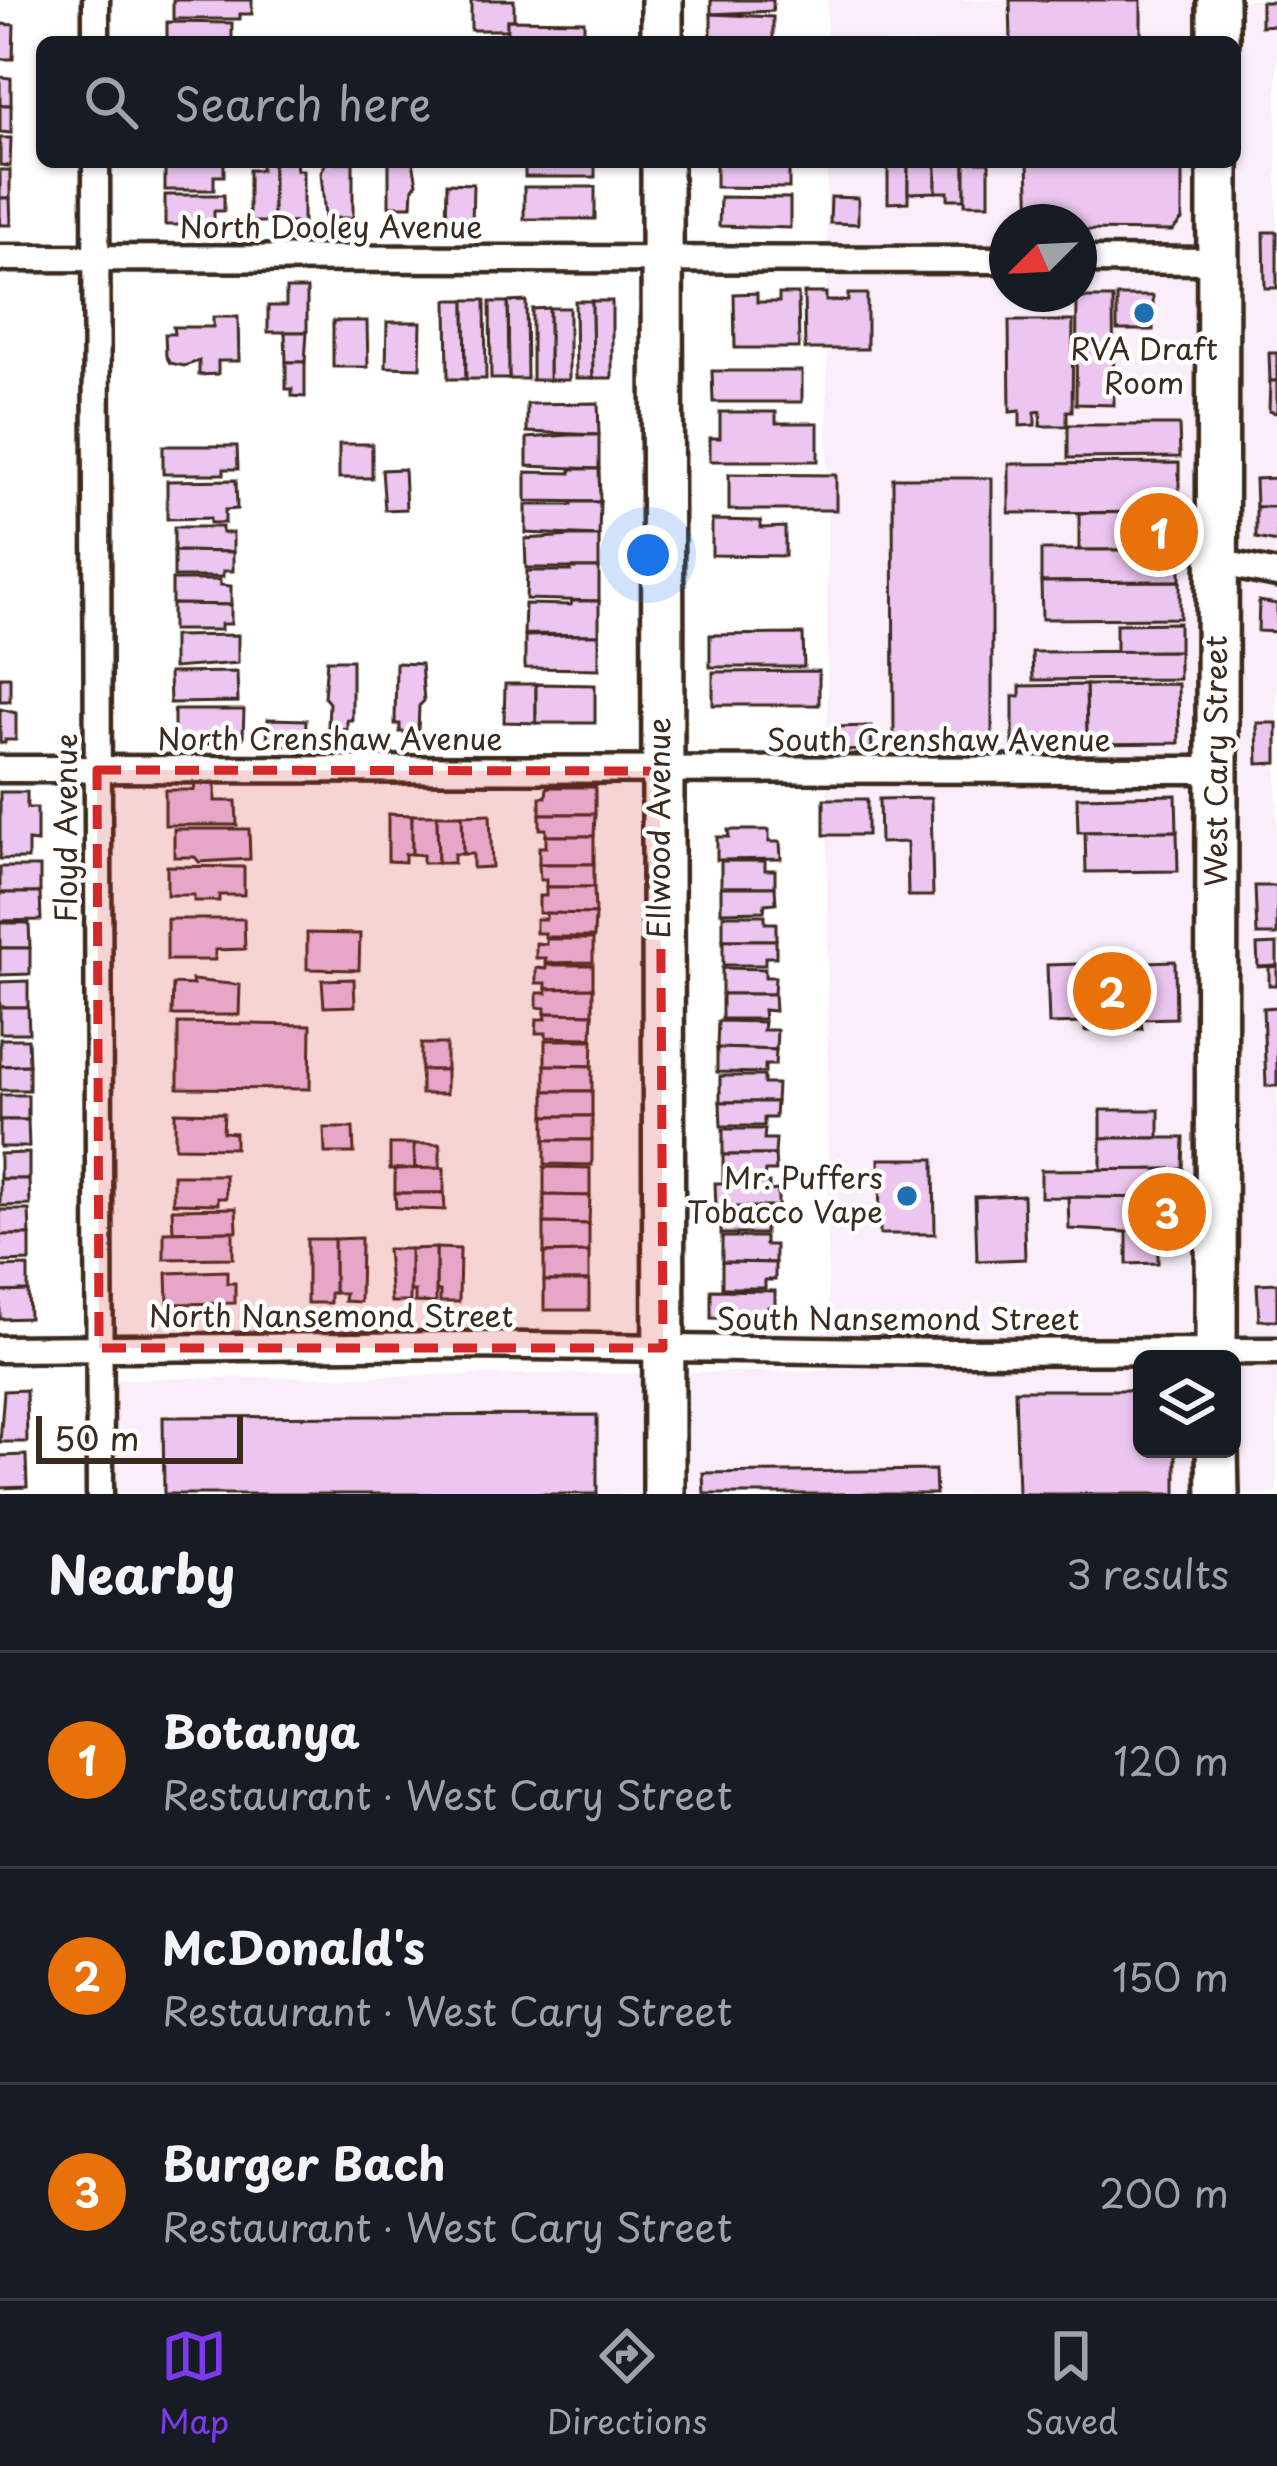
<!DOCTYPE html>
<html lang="en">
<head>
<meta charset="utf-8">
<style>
  body { margin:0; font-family:"Playpen Sans",sans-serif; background:#242831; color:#f1f3f6 }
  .controls { position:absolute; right:36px; bottom:36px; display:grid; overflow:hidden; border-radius:18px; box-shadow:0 3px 9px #0004 }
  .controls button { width:108px; height:108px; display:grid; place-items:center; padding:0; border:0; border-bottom:3px solid #363941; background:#171b24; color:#f1f3f6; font:60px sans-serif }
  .compass { position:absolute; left:989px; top:204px; width:108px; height:108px; border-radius:50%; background:#171b24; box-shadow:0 3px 9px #0004; rotate:246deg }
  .scale { position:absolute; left:36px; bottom:30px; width:207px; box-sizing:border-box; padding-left:12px; border:6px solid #3b2a1e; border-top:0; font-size:33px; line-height:42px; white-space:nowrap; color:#3b2a1e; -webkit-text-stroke:9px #fff; paint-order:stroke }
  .you { position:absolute; left:648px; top:555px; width:42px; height:42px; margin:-30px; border:9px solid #fff; border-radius:50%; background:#1a73e8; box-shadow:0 0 0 18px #1a73e833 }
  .badge { display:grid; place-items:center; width:78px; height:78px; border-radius:50%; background:#7c3aed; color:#fff; font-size:39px; font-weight:700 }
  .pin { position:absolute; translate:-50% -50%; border:6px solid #fff; box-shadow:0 3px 12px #0006 }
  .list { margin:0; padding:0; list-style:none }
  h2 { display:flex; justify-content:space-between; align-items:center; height:156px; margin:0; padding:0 48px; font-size:51px }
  h2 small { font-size:39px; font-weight:400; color:#9ea1a6 }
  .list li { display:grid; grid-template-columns:78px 1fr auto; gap:36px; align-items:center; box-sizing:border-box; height:216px; padding:0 48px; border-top:3px solid #363941 }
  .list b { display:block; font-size:45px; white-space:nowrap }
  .list p { margin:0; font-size:39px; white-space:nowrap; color:#9ea1a6 }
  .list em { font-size:39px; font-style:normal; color:#9ea1a6 }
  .icon { flex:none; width:66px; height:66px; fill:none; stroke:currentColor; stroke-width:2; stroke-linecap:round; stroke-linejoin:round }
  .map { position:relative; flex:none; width:1277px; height:1494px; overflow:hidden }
  .search { position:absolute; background:#171b24; box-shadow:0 3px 9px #0004; left:36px; right:36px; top:36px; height:132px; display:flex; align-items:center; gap:30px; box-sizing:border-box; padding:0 42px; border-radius:18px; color:#9ea1a6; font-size:45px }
  .sheet { height:804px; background:#171b24 }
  nav { display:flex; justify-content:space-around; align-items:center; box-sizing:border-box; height:168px; border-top:3px solid #363941; background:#171b24; font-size:33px; color:#9ea1a6 }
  nav a { display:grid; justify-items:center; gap:6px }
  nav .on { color:#7c3aed }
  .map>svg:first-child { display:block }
</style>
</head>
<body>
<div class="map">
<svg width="1277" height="1494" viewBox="0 0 1277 1494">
  <rect width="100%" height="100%" fill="#fff"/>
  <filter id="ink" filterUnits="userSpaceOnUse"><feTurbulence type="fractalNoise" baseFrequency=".00833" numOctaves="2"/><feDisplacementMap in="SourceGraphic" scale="24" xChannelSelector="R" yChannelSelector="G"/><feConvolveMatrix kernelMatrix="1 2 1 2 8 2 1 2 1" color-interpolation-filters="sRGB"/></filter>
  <g filter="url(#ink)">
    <path fill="#f9eefa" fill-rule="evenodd" d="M827,0H1277V1494H114L116,1379L828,1371L827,162H1235V42H827ZM1007,222H1079V294H1007ZM1142,1359H1232V1449H1142Z"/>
    <g fill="#ecc6f0" stroke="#3b2a1e" stroke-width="3">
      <polygon points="173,0 252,0 252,14 240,14 240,19 173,19"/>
      <polygon points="471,0 514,0 514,20 507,20 507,30 471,30"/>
      <polygon points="711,0 773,0 773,11 711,14"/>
      <polygon points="1010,0 1141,0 1141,42 1011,42"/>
      <polygon points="1261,2 1277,2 1275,25 1261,26"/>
      <polygon points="711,14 773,17 773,42 711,42"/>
      <polygon points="507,20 584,21 584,42 507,42"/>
      <polygon points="167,22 232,23 232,42 167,42"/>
      <polygon points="0,24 14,25 13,59 0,59"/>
      <polygon points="0,77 11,78 11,105 0,105"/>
      <polygon points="0,105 11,105 11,133 0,132"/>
      <polygon points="0,138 11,138 10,166 0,165"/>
      <polygon points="165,162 224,162 224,176 214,176 214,190 165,190"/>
      <polygon points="261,162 273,162 273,222 249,222 249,170 261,170"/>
      <polygon points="273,162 296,162 297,170 303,170 303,223 273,222"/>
      <polygon points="326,162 353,162 353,218 325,218 321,172"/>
      <polygon points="389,162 413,162 417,183 413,188 412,206 389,206"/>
      <rect x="525" y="162" width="70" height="15"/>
      <polygon points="716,162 789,162 789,188 716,187"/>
      <polygon points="888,162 908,162 908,202 888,203"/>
      <polygon points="908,162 936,162 936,192 908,193"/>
      <polygon points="936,162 965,162 965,199 948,199 948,192 936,192"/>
      <rect x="965" y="162" width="24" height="42"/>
      <polygon points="1028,162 1182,162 1182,220 1172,231 1079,230 1079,222 1030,222"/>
      <rect x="0" y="170" width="10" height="28"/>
      <polygon points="447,183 473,184 472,226 446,225"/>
      <rect x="524" y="187" width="71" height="32"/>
      <polygon points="165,195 224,195 224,211 214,211 214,225 165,225"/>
      <polygon points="720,197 790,198 790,228 719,226"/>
      <polygon points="831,197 858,198 858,224 830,223"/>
      <polygon points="0,198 10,198 11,225 0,225"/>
      <polygon points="1264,232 1277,232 1277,288 1265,288"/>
      <polygon points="286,289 307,289 307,332 268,332 268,306 286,306"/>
      <polygon points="757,293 757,302 779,302 779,294 798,294 799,348 735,348 734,294"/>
      <polygon points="804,293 826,293 826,301 848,301 848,294 867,294 867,349 805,349"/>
      <rect x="1117" y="296" width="36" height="34"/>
      <polygon points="1077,298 1113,298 1114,405 1076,404"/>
      <polygon points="447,300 465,300 466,379 448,379"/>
      <polygon points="465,300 485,300 486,379 466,379"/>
      <polygon points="526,301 527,379 509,379 508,302"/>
      <polygon points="575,301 592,301 593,378 576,378"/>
      <polygon points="592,301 612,301 612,378 593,378"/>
      <polygon points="490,302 508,302 509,379 491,379"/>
      <rect x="549" y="308" width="20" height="72"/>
      <polygon points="549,308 549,380 532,380 532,309"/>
      <polygon points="213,317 238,317 239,361 218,361 218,374 199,375 199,361 184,366 170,363 166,356 165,334 174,334 173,327 213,327"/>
      <polygon points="333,321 367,321 368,367 333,367"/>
      <polygon points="1009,321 1073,321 1072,411 1067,411 1067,426 1040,426 1041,411 1035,412 1035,425 1020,426 1020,411 1010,412"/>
      <polygon points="387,322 421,322 420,368 386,367"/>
      <polygon points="285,332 307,332 305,362 286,362"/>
      <polygon points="1269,353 1277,353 1277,381 1270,381"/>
      <polygon points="286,362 305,362 305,397 292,396 292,389 286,389"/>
      <polygon points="712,371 802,371 802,402 713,402"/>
      <polygon points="1270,381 1277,381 1277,413 1269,411"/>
      <polygon points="598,403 599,435 527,432 527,404"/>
      <polygon points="720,412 776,412 776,423 818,423 818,461 710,461 710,438 720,438"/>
      <polygon points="1068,425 1179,425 1180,457 1068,458"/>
      <polygon points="570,435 599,435 599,469 527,466 527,438"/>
      <rect x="339" y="444" width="33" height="34"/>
      <polygon points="163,446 237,446 238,469 224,469 224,474 163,474"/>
      <polygon points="1179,463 1179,512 1009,513 1009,464"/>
      <polygon points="404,469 406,509 385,510 382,470"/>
      <polygon points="571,469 599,469 600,502 526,501 526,472 571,473"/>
      <polygon points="729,474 836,475 836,510 729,510"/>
      <polygon points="893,478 992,478 992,746 894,746"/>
      <polygon points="1277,478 1277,507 1256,507 1255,479"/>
      <polygon points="236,480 237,509 225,510 225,523 210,523 210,518 167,519 167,481"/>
      <polygon points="572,502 600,502 599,536 526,533 526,505 572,505"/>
      <polygon points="1256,507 1277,507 1277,542 1256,538"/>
      <polygon points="1179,512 1180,550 1079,550 1079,513"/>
      <polygon points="712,520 761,521 761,528 785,527 785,556 712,555"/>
      <polygon points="174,527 222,527 222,533 233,533 233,552 174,551"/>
      <polygon points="572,536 599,536 599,568 526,568 525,539"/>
      <polygon points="1041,550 1180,550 1180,581 1041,582"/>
      <polygon points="174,551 233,552 233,571 223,571 223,577 174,577"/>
      <polygon points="571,568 599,568 599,601 526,599 527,571 571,571"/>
      <polygon points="172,580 220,580 220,585 231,586 231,605 172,604"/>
      <polygon points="1180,581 1180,618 1042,619 1041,582"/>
      <polygon points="572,601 599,601 599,635 524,634 525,604 571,605"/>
      <polygon points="1259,601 1277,604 1277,632 1258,631"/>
      <polygon points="172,604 231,605 231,624 221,624 221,630 172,630"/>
      <polygon points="1179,623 1179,651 1116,652 1116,624"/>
      <polygon points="803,634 804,667 710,667 710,635"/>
      <polygon points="238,635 238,663 173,668 173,636"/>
      <polygon points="573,635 599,635 599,669 525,668 525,636"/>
      <polygon points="1179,651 1179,679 1033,680 1032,652"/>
      <polygon points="327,660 352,660 352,720 347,720 347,729 328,728 329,703 324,697"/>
      <polygon points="396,663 421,664 424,701 419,706 418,732 400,732 400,724 395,724"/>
      <polygon points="819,671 819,705 713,705 713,672"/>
      <polygon points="237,672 238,702 170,703 169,673"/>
      <rect x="0" y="677" width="10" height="24"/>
      <polygon points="505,684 536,684 536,723 504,722"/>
      <polygon points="536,684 595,685 595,723 536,723"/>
      <polygon points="1178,684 1179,743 1087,744 1086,685"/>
      <polygon points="1086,685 1087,744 1013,745 1013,696 1020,696 1020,686"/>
      <polygon points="0,709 16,713 16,740 5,740 5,743 0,743"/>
      <polygon points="174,710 244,710 243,738 214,738 209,744 200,744 194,738 174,738"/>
      <polygon points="268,719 306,720 305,745 267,744"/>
      <polygon points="1257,723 1277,723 1277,763 1258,764"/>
      <polygon points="871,726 872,750 835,751 834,727"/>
      <polygon points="195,784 215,784 215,801 236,801 237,825 165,825 165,790 194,790"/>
      <polygon points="547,787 595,787 595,814 540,814 540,797 546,797"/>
      <polygon points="0,792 27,792 27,808 37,808 37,842 28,841 28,859 0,859"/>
      <polygon points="1176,795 1177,831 1078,832 1077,797"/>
      <polygon points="931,798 933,896 908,896 907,842 880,843 879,799"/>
      <rect x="824" y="799" width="43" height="36"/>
      <polygon points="388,814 412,815 412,854 405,854 405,862 388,861"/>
      <polygon points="490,814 492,867 473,868 473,854 463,854 462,815"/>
      <polygon points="540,814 595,814 594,836 546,836 546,829 540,829"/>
      <polygon points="412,815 437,815 438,863 423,863 423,855 412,854"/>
      <polygon points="437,815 462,815 463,854 454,854 454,863 438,863"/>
      <polygon points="174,829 249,829 250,859 199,862 195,857 174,857"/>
      <polygon points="728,830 769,830 769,842 780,842 781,859 717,860 717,837 729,837"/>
      <polygon points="1177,831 1178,871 1086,872 1085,832"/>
      <polygon points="546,836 594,836 594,864 539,864 539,847 546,847"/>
      <polygon points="721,861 765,861 765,870 775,870 775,887 721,887"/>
      <polygon points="539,864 594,864 594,887 546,887 546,880 540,880"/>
      <polygon points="167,866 244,867 244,895 219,895 219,901 194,901 194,895 167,895"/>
      <rect x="0" y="867" width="40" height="26"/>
      <polygon points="1255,886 1277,886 1277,935 1257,935"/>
      <polygon points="546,887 594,887 595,914 539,913 539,896 546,896"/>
      <polygon points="721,887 775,887 776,903 765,904 764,911 721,912"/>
      <polygon points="0,893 40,893 41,920 0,921"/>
      <polygon points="546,913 595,914 594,937 545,937 545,933 536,933 536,919 546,919"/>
      <polygon points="723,915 765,915 765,923 776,923 776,940 723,940"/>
      <polygon points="167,919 244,919 245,949 215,950 215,960 167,960"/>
      <polygon points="0,923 29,923 30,948 0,948"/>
      <polygon points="307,933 360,934 359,970 307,969"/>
      <polygon points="546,939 593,939 593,962 545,963 546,958 536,958 536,943 546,944"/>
      <polygon points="723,940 776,940 776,957 765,957 765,965 723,965"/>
      <polygon points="1277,944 1277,966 1258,967 1257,945"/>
      <polygon points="0,948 30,948 30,974 0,975"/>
      <polygon points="1175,961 1176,1018 1141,1019 1142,1029 1085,1031 1085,1023 1049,1024 1047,965"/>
      <polygon points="546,965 593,965 593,988 546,989 546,983 536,983 536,968 546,969"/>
      <polygon points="1277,966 1277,985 1269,985 1269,967"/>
      <polygon points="722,968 765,969 765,977 775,977 774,994 722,994"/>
      <polygon points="354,979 355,1006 324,1007 322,980"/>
      <polygon points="192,980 240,985 239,1015 172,1015 173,984 193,985"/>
      <polygon points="28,981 28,1007 0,1007 0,982"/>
      <polygon points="593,988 593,1014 545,1013 545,1008 537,1007 537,993 547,993 546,989"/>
      <polygon points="722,994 774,994 775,1011 763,1010 764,1019 722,1019"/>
      <polygon points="0,1007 28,1007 29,1033 0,1033"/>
      <polygon points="1277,1007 1277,1086 1266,1086 1263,1008"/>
      <polygon points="545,1013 593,1014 592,1038 546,1037 546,1033 536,1033 537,1019 546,1019"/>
      <polygon points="718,1021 764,1022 763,1030 777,1030 776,1050 717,1048"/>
      <polygon points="178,1023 311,1025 310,1089 178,1088"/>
      <polygon points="0,1039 28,1039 29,1065 0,1066"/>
      <polygon points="545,1040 593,1040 592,1066 545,1065"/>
      <rect x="421" y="1044" width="25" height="26"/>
      <polygon points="717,1048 776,1050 775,1065 765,1065 765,1073 717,1072"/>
      <polygon points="29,1065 29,1090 0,1090 0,1066"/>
      <polygon points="545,1065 592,1066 592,1091 545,1091"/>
      <rect x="421" y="1070" width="25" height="24"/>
      <polygon points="720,1076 764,1076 764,1084 777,1084 776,1102 720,1102"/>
      <rect x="545" y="1091" width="47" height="25"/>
      <rect x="0" y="1095" width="28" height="25"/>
      <polygon points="720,1102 776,1102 775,1118 764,1118 764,1126 721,1126"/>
      <rect x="1101" y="1110" width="58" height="28"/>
      <polygon points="175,1112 224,1113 223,1132 235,1133 235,1148 175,1147"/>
      <rect x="545" y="1116" width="47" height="24"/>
      <polygon points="0,1120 28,1120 29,1147 0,1147"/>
      <polygon points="324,1128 353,1128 354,1153 325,1153"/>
      <polygon points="723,1129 765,1129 764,1139 776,1139 775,1155 723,1155"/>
      <polygon points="1101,1138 1184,1138 1183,1169 1101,1170"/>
      <polygon points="545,1140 592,1140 592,1165 545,1164"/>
      <polygon points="390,1144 414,1144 415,1169 390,1169"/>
      <polygon points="414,1144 440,1144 440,1168 415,1169"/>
      <polygon points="29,1153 29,1179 0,1179 0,1154"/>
      <polygon points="723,1155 775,1155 776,1171 765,1171 764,1180 723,1181"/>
      <polygon points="879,1159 934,1159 935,1234 880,1234"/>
      <polygon points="544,1167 590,1168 590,1196 544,1195"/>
      <polygon points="444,1168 444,1193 395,1193 395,1169"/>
      <polygon points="1183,1169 1184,1198 1041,1197 1041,1170"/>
      <polygon points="173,1175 225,1175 226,1198 218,1198 218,1204 173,1203"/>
      <polygon points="0,1179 29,1179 30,1205 0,1206"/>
      <polygon points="715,1183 769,1183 769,1191 778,1190 778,1207 716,1207"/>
      <polygon points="395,1193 444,1193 445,1210 396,1208"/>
      <polygon points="544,1195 590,1196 589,1224 544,1223"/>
      <polygon points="1023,1195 1025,1259 977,1261 975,1197"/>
      <polygon points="1068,1197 1184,1198 1184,1219 1175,1228 1158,1228 1158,1263 1127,1264 1127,1232 1069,1229"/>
      <polygon points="236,1208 237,1231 173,1232 172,1209"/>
      <polygon points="721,1209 776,1209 776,1225 765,1225 765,1234 721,1234"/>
      <polygon points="0,1210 29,1210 30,1235 0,1235"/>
      <polygon points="544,1223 589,1224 589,1252 544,1253"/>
      <polygon points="233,1231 233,1258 164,1259 164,1232"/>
      <polygon points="0,1235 30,1235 30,1261 0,1262"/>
      <polygon points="722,1237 765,1237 765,1245 775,1245 775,1263 722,1262"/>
      <polygon points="361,1238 360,1302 344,1301 345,1293 334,1293 334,1239"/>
      <polygon points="307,1239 334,1239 334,1293 330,1293 330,1303 307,1303"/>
      <polygon points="436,1248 460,1249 459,1302 440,1302 440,1291 436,1291"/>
      <polygon points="436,1248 436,1303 415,1302 415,1291 410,1291 410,1249"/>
      <polygon points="387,1249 410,1249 410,1302 391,1302"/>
      <polygon points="589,1252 589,1281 544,1281 544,1253"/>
      <polygon points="722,1262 775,1263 775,1280 765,1280 765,1288 722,1288"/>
      <polygon points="28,1266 28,1291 0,1292 0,1267"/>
      <polygon points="227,1271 227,1283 235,1283 235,1303 168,1304 167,1273"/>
      <rect x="544" y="1281" width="45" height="29"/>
      <polygon points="1277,1283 1277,1320 1259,1320 1257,1284"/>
      <polygon points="711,1290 775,1291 775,1307 768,1307 768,1319 711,1318"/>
      <polygon points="28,1291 29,1318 0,1319 0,1292"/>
      <polygon points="26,1390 27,1442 0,1442 4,1391"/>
      <polygon points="1015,1390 1142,1390 1142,1449 1176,1449 1176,1494 1018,1494"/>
      <polygon points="597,1415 597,1494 164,1494 163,1417"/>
      <polygon points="26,1455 27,1487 0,1488 0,1456"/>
      <polygon points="935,1470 936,1494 704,1494 703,1473"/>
    </g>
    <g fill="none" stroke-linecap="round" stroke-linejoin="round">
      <g stroke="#3b2a1e" stroke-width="33">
        <g id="minor">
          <polyline points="96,42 96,0"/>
          <polyline points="96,162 100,1494"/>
          <polyline points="0,258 1007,260"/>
          <polyline points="1079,260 1218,261"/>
          <polyline points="1217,562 1277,574"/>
          <polyline points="0,769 1217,770"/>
          <polyline points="0,1349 468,1345 946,1352 1277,1351"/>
        </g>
      </g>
      <g stroke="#3b2a1e" stroke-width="48">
        <g id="primary">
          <polyline points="662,42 662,0"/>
          <polyline points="1218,42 1218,0"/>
          <polyline points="662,162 664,1494"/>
          <polyline points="1216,1359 1218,162"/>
          <polyline points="1217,1449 1218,1494"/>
        </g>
      </g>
      <use href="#minor" stroke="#fff" stroke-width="24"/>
      <use href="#primary" stroke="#fff" stroke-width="39"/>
    </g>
  </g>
  <path fill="#d62828" fill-opacity="0.2" stroke="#d62828" stroke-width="9" stroke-dasharray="24 15" stroke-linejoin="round" d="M97,770L660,771L663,1348H99Z"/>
  <g fill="#1f6fb2" stroke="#fff" stroke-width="4.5">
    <circle cx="1144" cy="313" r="12"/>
    <circle cx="907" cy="1196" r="12"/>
  </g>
  <g text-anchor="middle" stroke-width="9" stroke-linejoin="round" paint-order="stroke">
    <g font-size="30" fill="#3b2a1e" stroke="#fff">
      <text x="331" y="238">North Dooley Avenue</text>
      <text x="330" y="750">North Crenshaw Avenue</text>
      <text x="939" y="751">South Crenshaw Avenue</text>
      <text transform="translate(1217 761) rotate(-90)" y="10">West Cary Street</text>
      <text transform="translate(67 828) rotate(-90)" y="10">Floyd Avenue</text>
      <text transform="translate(660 828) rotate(-90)" y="10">Ellwood Avenue</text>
      <text x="331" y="1327">North Nansemond Street</text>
      <text x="898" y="1330">South Nansemond Street</text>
    </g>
    <g font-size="30" fill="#3b2a1e" stroke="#fff">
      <text x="1144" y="360">RVA Draft<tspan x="1144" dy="34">Room</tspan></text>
      <text x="883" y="1189" text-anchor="end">Mr. Puffers<tspan x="883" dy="34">Tobacco Vape</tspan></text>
    </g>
  </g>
</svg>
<div class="controls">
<button><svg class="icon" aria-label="layers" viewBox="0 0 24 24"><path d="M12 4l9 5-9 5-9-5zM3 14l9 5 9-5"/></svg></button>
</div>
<svg class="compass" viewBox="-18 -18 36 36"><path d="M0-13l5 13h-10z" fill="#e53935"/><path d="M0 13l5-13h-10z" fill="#9ea1a6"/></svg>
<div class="scale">50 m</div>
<div class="you"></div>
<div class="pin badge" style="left:1159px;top:532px;background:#e8710a">1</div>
<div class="pin badge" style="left:1112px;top:991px;background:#e8710a">2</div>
<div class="pin badge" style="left:1167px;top:1212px;background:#e8710a">3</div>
<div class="search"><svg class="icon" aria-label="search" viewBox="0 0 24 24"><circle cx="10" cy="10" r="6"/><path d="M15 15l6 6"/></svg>Search here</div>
</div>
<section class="sheet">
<h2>Nearby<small>3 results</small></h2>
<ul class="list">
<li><span class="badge" style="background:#e8710a">1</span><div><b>Botanya</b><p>Restaurant · West Cary Street</p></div><em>120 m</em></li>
<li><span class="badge" style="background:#e8710a">2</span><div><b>McDonald's</b><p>Restaurant · West Cary Street</p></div><em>150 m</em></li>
<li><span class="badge" style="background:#e8710a">3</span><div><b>Burger Bach</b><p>Restaurant · West Cary Street</p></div><em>200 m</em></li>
</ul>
</section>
<nav>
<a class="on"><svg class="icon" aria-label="map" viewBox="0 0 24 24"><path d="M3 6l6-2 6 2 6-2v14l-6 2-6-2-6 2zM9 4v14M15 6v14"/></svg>Map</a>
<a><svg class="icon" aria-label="directions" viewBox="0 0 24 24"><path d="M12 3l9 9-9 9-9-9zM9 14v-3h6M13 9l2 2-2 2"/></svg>Directions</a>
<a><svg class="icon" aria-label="saved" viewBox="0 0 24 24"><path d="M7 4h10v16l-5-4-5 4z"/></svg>Saved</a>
</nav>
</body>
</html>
